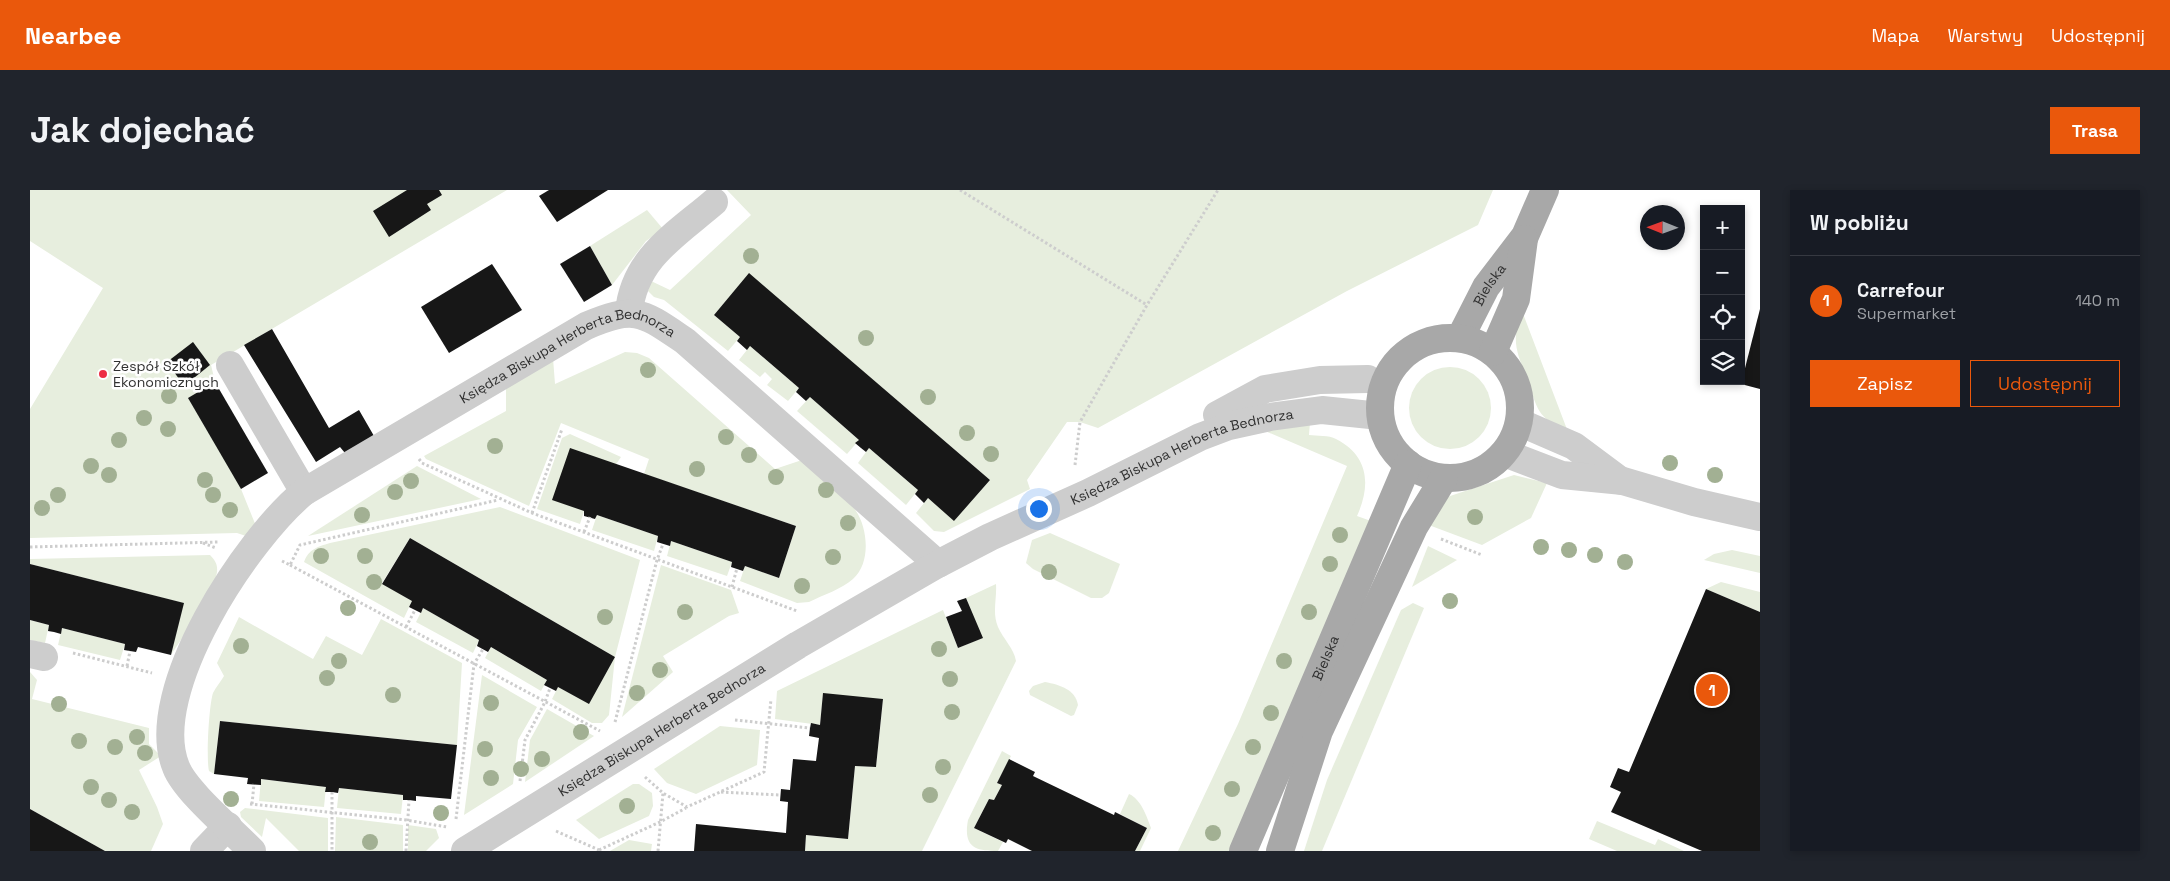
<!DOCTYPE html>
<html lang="pl">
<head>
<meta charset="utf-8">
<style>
  body { margin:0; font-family:"Space Grotesk",sans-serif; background:#20242c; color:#f1f3f6 }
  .controls { position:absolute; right:15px; top:15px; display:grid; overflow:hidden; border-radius:0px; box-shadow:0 2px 8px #0003 }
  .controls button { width:45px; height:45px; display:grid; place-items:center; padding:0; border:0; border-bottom:1px solid #363941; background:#171b24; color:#f1f3f6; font:25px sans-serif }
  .compass { position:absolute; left:1610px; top:15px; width:45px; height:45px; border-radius:50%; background:#171b24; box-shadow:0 2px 8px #0003; rotate:271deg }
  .you { position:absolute; left:1008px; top:318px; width:18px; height:18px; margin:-12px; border:4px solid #fff; border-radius:50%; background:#1a73e8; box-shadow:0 0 0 8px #1a73e833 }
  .badge { display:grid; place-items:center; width:32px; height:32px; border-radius:50%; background:#ea580c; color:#fff; font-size:16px; font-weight:700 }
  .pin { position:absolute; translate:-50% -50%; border:2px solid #fff; box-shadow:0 1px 5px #0006 }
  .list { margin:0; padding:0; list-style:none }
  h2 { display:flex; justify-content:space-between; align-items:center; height:65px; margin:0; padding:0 20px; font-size:21px }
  h2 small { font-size:16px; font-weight:400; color:#9ea1a6 }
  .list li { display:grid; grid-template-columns:32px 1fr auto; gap:15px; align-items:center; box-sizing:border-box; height:90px; padding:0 20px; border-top:1px solid #363941 }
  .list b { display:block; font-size:19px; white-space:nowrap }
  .list p { margin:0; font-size:16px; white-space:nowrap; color:#9ea1a6 }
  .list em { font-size:16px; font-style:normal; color:#9ea1a6 }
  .actions { display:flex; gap:10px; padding:15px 20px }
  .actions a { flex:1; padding:11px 0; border:1px solid #ea580c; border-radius:0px; text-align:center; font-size:18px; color:#ea580c }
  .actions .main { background:#ea580c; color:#fff }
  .icon { flex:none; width:28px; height:28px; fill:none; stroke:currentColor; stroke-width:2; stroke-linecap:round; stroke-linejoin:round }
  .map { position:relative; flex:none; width:1730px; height:661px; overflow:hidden; border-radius:0px }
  header { display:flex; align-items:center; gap:30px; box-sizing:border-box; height:70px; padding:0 25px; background:#ea580c; color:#fff }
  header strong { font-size:24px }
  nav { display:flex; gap:28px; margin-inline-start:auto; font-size:18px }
  .intro { display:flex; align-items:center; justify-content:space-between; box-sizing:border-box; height:120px; padding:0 30px }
  h1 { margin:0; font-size:35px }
  .button { padding:12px 22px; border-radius:0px; background:#ea580c; color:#fff; font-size:18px; font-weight:700 }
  main { display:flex; gap:30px; padding:0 30px }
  aside { flex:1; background:#171b24; border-radius:0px; box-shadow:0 2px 8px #0003 }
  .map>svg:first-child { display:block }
</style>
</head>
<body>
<header>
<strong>Nearbee</strong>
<nav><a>Mapa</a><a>Warstwy</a><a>Udostępnij</a></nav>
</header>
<div class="intro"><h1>Jak dojechać</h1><a class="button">Trasa</a></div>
<main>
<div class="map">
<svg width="1730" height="661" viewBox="0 0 1730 661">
  <rect width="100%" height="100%" fill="#fff"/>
  <g fill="#e7eede">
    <polygon points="0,0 477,0 181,175 211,299 226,336 216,346 207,343 0,348 0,219 73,98 0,51"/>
    <polygon points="697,0 1463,0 1448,35 1317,101 1068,238 1050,232 1037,232 997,290 1000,299 914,342 904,341 886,323 898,308 924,330 960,290 719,84 684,125 710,147 698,161 634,110 624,107 618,101 621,91 640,100 721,25"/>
    <polygon points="617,20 633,39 616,51 582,95 560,56"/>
    <path d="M1492,121L1538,242C1506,227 1508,219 1497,189C1486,160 1481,151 1492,121Z"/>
    <polygon points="720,156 769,198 758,211 737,195 742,189 735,182 730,187 709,170"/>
    <path d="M595,162L607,163L619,168L745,279L775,269C792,285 813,301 826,321C838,339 841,373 823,389C812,399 793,405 779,412L767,413L710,391L715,376L749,388L766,336L614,284L619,269L531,233L499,316L396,269L394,266L476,221V194L523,168L525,194Z"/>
    <circle cx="1420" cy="218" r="41"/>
    <polygon points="780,207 829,250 817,264 767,221"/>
    <path d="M1280,232L1279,245C1287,246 1299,245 1306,249C1339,266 1341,295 1327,326L1341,331L1203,661H1148L1208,534L1317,276L1228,238Z"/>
    <polygon points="540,244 591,267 554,321 550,334 507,319 532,248"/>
    <polygon points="839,258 888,300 876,315 828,273"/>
    <polygon points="387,276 451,309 278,346"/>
    <polygon points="1484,285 1517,293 1501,328 1452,355 1396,334 1413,310 1420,306"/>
    <path d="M470,317L610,370L585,467L579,525L572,533H562L522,509L528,497L559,513L585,467L380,348L352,393L382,411L374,428L274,372C279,359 287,357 300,353Z"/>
    <polygon points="567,325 628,346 624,361 562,340"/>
    <polygon points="1020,343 1090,374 1079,403 1072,408 1061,408 1003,379 996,373 1002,350"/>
    <polygon points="641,351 702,372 697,386 637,366"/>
    <polygon points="1398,356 1427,370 1382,397"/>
    <polygon points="1702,360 1730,366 1730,383 1674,370 1684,364"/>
    <path d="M180,365C185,370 188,375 187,382C184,404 153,446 141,465L153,413L0,374V369Z"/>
    <polygon points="631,375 701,400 709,423 699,426 633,466 643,482 592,527"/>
    <polygon points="1691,392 1730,402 1730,422 1676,399"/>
    <path d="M966,394C967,409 962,423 968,437C973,449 984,458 986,471L892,661H775L776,645L818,649L825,576L846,577L853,510L793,504L790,535L745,529L747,501L913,420L928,458L952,448L936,408Z"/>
    <polygon points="1383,413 1394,418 1292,661 1274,661 1297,590 1371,420"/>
    <polygon points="393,418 449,450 443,463 386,432"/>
    <path d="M209,427L283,469L296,446L332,465L351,429L432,473L427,555L190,531L184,584L179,581C176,568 179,515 183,503C186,497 191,491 194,486L187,473Z"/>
    <polygon points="0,430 19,435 15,453 0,450"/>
    <polygon points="32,438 95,454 90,470 28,455"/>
    <polygon points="461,457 517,490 511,501 455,468"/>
    <polygon points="0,482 7,490 2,509 119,538 119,554 131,566 109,580 127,617 133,634 121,661 75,661 0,619"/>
    <polygon points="452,485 507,517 488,550 483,594 434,625"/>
    <path d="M1015,492C1030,495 1045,499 1048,515L1044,525L1041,526L1000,505L999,501L1003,496Z"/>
    <polygon points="517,519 564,546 495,592 500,550"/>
    <polygon points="690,536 730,540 727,575 666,604 637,593 624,579"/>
    <path d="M972,561L981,566L967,593L972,595L964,610L959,609L944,638L973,652L968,661C945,661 933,657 938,630Z"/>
    <polygon points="231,589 296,597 294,617 229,611"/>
    <polygon points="603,594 609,594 622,603 623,616 619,626 569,649 546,630"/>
    <polygon points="309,598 373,605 371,624 307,618"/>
    <path d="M1099,604C1111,609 1117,627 1121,638L1110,661H1100H1105L1117,638L1090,624Z"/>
    <polygon points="215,618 298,628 298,661 269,661 236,628 232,647 211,627 210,622"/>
    <polygon points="306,627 373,635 373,661 305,661"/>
    <polygon points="1567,631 1625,655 1628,649 1654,661 1587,661 1559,649"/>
    <polygon points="378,635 406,639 409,648 396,661 378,661"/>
    <polygon points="599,650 622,654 621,661 580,661"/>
  </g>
  <g fill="#171717">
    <polygon points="377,0 409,0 412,5 397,14 401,20 359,47 343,21"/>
    <polygon points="519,0 578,0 527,32 509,6"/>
    <polygon points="560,56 582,95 554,112 530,74"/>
    <polygon points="462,74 492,120 419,163 391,117"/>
    <polygon points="719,83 960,290 924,331 898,308 894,313 885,304 888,300 839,258 836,262 831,258 825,253 829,250 780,207 776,211 766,202 769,198 720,156 717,160 707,151 710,147 684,125"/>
    <polygon points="1730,119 1730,199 1711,194"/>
    <polygon points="242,139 299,238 329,220 344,246 315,263 310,257 286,272 214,155"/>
    <polygon points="163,152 180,175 154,196 137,172"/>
    <polygon points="185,192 238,283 211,299 158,208"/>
    <polygon points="540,258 766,336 749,388 715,376 713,381 701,377 702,372 641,351 640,356 627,352 628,346 567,325 565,329 554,326 554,321 522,310"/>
    <polygon points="380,348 585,467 559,514 528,497 526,501 514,495 517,490 461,457 458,462 447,456 449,450 393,418 391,423 379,417 382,411 352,394"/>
    <polygon points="0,374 154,413 141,465 108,457 106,462 94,460 95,454 32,438 31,444 24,442 18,441 19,435 0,430"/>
    <polygon points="1676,399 1730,422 1730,661 1672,661 1581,622 1591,602 1580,597 1588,578 1599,582"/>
    <polygon points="936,408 953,448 928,458 916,427 932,421 927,411"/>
    <polygon points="793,503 853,509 846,577 825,576 818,649 776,645 775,661 664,661 666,634 756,643 758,612 750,611 751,599 760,600 763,569 786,571 789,548 779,546 780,538 781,533 790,535"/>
    <polygon points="190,531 427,555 421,609 386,606 386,611 379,610 373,610 373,605 309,598 308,603 302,602 295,602 296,597 231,589 231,595 217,594 218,588 184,584"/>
    <polygon points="979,569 1005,582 1003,586 1084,625 1085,622 1117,638 1105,661 1002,661 978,649 976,653 944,638 959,609 964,610 972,595 967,593"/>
    <polygon points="0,619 75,661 0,661"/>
  </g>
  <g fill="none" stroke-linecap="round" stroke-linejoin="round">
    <g stroke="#cdcdcd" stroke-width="3" stroke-dasharray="2.5 2.5" stroke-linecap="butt">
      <polyline points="930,0 1117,115"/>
      <polyline points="389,269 392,273 502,323 767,421"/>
      <polyline points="1045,275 1050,232 1117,115 1188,0"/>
      <polyline points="502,323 532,239"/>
      <polyline points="554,342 560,327"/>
      <polyline points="1411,349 1452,365"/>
      <polyline points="173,353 186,358"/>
      <polyline points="0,357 189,352"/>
      <polyline points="252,371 260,375 270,355 468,310"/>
      <polyline points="260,375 570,541"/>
      <polyline points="702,397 707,378"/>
      <polyline points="376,437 385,420"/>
      <polyline points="43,463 122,483"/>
      <polyline points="97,476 100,461"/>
      <polyline points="705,530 780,538"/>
      <polyline points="585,532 627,370 633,354"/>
      <polyline points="615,587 633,603 657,617 734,582 741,509"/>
      <polyline points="490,591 495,550 515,512 520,498"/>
      <polyline points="302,602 302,661"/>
      <polyline points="691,602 750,605"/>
      <polyline points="220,614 376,630 417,637"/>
      <polyline points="222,614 224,594"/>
      <polyline points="426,629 444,474 453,459"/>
      <polyline points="526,641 569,660"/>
      <polyline points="569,660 630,632 656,618"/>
      <polyline points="376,661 379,610"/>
      <polyline points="628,661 633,603"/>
    </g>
    <g stroke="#cdcdcd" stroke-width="28">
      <path d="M599,122C604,68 647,44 684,12"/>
      <polyline points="200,175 274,302"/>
      <polyline points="1187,225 1235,199 1290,190 1338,189"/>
      <polyline points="1489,232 1544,256 1591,291"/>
      <polyline points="1474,263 1532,285 1593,291 1664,312 1730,327"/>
      <polyline points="0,464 14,467"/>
      <polyline points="174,661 198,636"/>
      <path id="s1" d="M222,661C202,640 155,601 146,577C115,501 218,348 274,302L556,136C606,115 612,122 655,151L908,374"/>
      <path id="s2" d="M435,661L768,455L908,374L960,347L1058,303L1170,247L1199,236L1240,227L1292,220L1350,226"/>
    </g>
    <g stroke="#a8a8a8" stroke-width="28">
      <path id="s3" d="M1430,148L1456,97L1495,46L1515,0"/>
      <circle cx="1420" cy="218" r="70"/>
      <polyline points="1463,162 1486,109 1494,49"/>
      <path id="s4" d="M1213,661L1378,274"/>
      <polyline points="1250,661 1289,541 1384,337 1414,288"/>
    </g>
  </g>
  <g fill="#a2b093">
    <circle cx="721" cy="66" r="8"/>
    <circle cx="836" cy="148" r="8"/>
    <circle cx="618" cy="180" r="8"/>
    <circle cx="139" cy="206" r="8"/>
    <circle cx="898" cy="207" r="8"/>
    <circle cx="114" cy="228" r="8"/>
    <circle cx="138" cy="239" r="8"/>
    <circle cx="937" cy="243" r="8"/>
    <circle cx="696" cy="247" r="8"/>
    <circle cx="89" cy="250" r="8"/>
    <circle cx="465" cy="256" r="8"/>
    <circle cx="961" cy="264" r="8"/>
    <circle cx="719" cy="265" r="8"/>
    <circle cx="1640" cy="273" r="8"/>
    <circle cx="61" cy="276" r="8"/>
    <circle cx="667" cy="279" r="8"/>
    <circle cx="79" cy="285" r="8"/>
    <circle cx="1685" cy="285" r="8"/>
    <circle cx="746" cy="287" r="8"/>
    <circle cx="175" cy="290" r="8"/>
    <circle cx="381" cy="291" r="8"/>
    <circle cx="796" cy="300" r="8"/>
    <circle cx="365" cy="302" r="8"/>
    <circle cx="28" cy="305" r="8"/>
    <circle cx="183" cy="305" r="8"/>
    <circle cx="12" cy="318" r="8"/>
    <circle cx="200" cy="320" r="8"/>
    <circle cx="332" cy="325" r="8"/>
    <circle cx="1445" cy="327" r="8"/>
    <circle cx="818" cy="333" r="8"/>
    <circle cx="1310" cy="345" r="8"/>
    <circle cx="1511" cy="357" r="8"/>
    <circle cx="1539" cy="360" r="8"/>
    <circle cx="1565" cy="365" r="8"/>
    <circle cx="291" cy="366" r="8"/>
    <circle cx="335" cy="366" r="8"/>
    <circle cx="803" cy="367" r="8"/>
    <circle cx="1595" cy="372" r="8"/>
    <circle cx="1300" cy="374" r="8"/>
    <circle cx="1019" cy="382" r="8"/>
    <circle cx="344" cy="392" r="8"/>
    <circle cx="772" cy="396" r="8"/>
    <circle cx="1420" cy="411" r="8"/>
    <circle cx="318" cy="418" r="8"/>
    <circle cx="655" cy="422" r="8"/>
    <circle cx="1279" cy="422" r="8"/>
    <circle cx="575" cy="427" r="8"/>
    <circle cx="211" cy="456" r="8"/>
    <circle cx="909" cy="459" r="8"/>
    <circle cx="309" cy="471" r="8"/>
    <circle cx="1254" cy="471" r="8"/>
    <circle cx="630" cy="480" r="8"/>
    <circle cx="297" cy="488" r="8"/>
    <circle cx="920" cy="489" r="8"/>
    <circle cx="607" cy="503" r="8"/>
    <circle cx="363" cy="505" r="8"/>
    <circle cx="461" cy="513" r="8"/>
    <circle cx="29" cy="514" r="8"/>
    <circle cx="922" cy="522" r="8"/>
    <circle cx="1241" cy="523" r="8"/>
    <circle cx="551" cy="542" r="8"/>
    <circle cx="107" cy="547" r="8"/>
    <circle cx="49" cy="551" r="8"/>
    <circle cx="85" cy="557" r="8"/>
    <circle cx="1223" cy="557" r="8"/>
    <circle cx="455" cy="559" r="8"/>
    <circle cx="115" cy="563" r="8"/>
    <circle cx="512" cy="569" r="8"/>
    <circle cx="913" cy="577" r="8"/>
    <circle cx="491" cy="579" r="8"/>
    <circle cx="461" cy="588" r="8"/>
    <circle cx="61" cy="597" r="8"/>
    <circle cx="1202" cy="599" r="8"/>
    <circle cx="900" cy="605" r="8"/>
    <circle cx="201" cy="609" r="8"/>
    <circle cx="79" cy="610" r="8"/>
    <circle cx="597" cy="616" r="8"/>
    <circle cx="102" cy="622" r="8"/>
    <circle cx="411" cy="623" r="8"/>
    <circle cx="1183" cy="643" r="8"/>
    <circle cx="340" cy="652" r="8"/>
  </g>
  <circle fill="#ed2d44" stroke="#fff" stroke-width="2" cx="73" cy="184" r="5"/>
  <g text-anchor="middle" stroke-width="5" stroke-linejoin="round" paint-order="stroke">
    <g font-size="14" fill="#303030" stroke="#fff">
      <text dy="5" stroke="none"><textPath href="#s3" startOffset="61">Bielska</textPath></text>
      <text dy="5" stroke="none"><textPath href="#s1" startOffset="732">Księdza Biskupa Herberta Bednorza</textPath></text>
      <text dy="5" stroke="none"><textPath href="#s2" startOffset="821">Księdza Biskupa Herberta Bednorza</textPath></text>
      <text dy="5" stroke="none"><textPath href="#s4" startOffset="210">Bielska</textPath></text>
      <text dy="5" stroke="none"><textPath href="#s2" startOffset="231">Księdza Biskupa Herberta Bednorza</textPath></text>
    </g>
    <g font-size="14" fill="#303030" stroke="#fff" text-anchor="start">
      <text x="83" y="181">Zespół Szkół<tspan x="83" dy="16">Ekonomicznych</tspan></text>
    </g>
  </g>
</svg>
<div class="controls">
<button>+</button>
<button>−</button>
<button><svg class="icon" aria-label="locate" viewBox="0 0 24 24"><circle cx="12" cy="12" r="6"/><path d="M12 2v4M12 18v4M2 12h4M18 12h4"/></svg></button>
<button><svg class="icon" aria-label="layers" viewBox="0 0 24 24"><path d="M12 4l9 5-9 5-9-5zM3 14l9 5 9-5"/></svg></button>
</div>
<svg class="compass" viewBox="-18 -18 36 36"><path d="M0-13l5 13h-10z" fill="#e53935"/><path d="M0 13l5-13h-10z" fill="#9ea1a6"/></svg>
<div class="you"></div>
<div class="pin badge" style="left:1682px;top:500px">1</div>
</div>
<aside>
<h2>W pobliżu<small></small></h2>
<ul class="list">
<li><span class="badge">1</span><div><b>Carrefour</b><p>Supermarket</p></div><em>140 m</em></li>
</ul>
<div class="actions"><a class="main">Zapisz</a><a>Udostępnij</a></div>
</aside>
</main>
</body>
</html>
